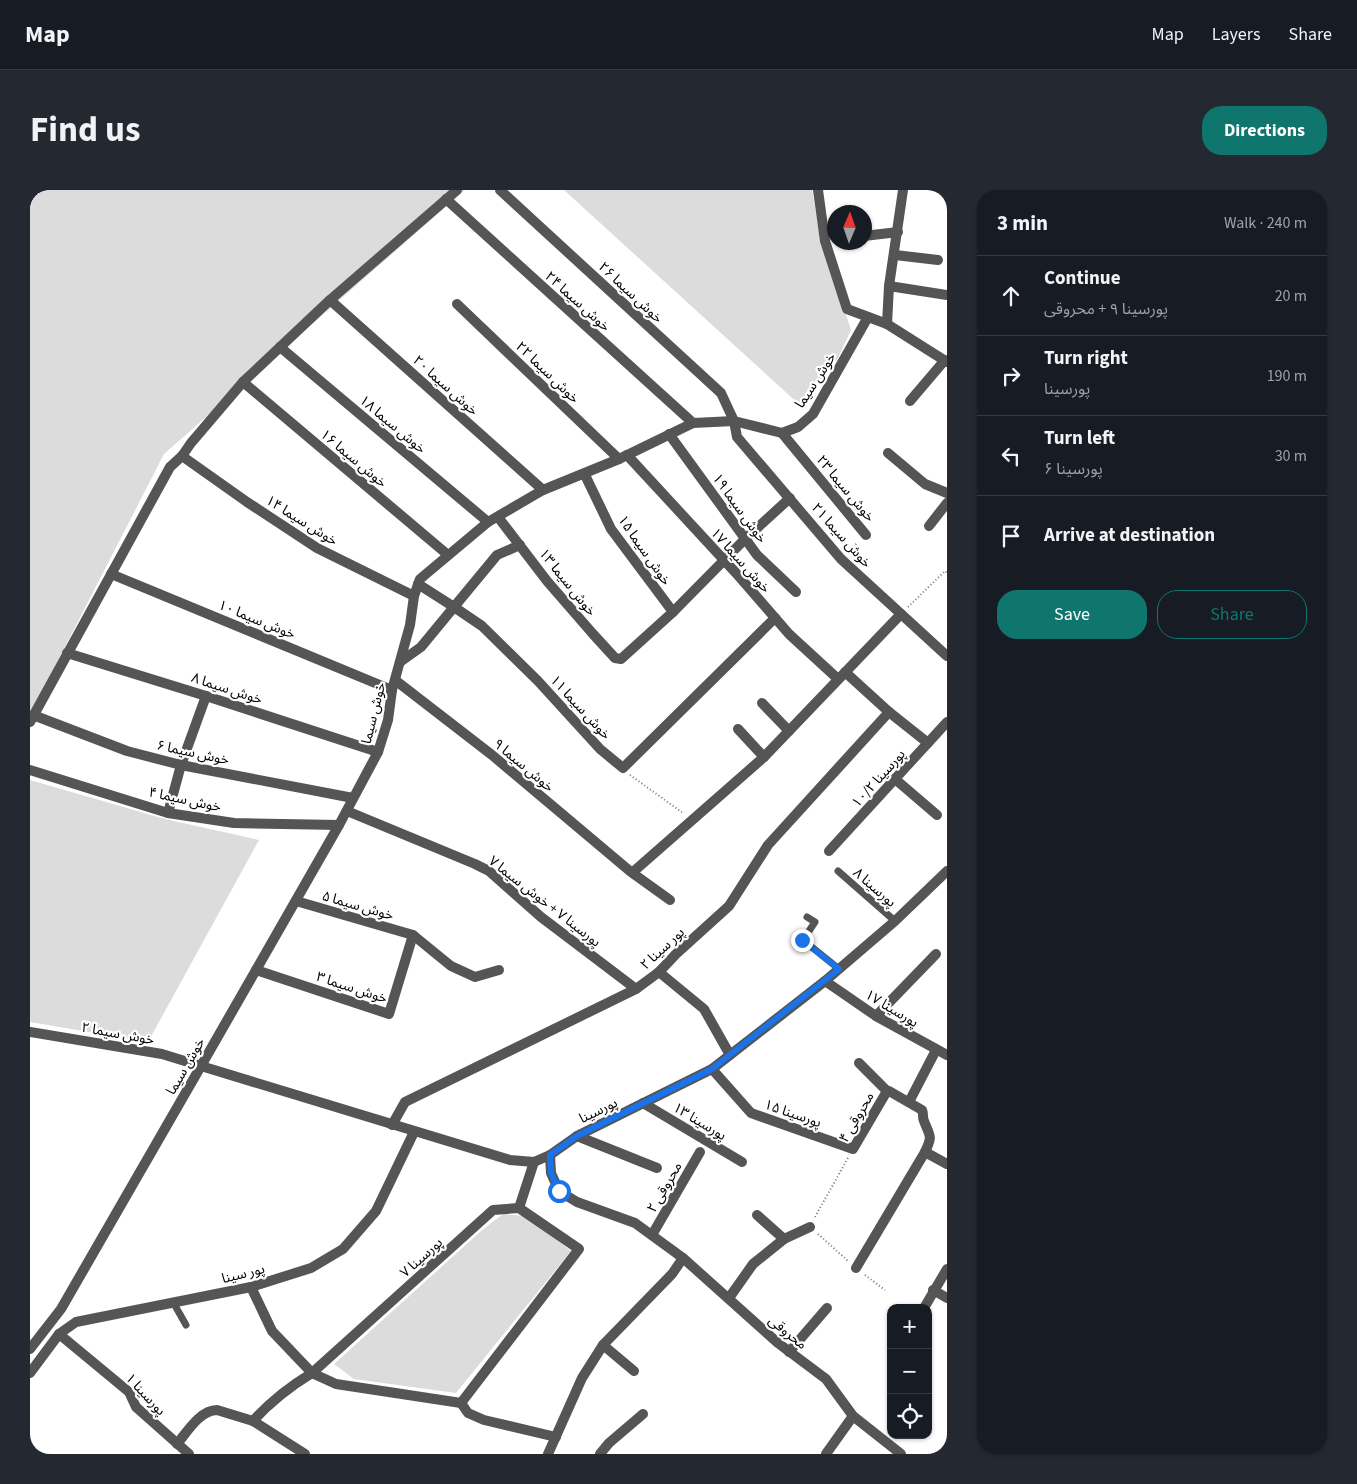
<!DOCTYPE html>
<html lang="en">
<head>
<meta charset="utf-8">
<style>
  body { margin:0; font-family:"Source Sans 3","Noto Sans Arabic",sans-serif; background:#242831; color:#f1f3f6 }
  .controls { position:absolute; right:15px; bottom:15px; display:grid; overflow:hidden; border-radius:10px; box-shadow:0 1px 4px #0004 }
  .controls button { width:45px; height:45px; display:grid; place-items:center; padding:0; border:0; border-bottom:1px solid #363941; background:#171b24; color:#f1f3f6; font:25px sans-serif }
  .compass { position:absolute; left:797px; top:15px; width:45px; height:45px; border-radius:50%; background:#171b24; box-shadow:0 1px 4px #0004; rotate:2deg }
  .stop { position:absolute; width:15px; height:15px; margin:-11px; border:4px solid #1a73e8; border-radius:50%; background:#fff }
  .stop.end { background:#1a73e8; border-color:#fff; box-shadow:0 1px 5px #0008 }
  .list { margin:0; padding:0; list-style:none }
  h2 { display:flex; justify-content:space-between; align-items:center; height:65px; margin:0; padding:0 20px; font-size:21px }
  h2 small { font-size:16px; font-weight:400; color:#9ea1a6 }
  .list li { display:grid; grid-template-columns:32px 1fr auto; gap:15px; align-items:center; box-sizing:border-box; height:80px; padding:0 20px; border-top:1px solid #363941 }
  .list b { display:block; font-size:19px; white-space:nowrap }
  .list p { margin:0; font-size:16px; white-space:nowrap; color:#9ea1a6 }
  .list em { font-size:16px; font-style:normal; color:#9ea1a6 }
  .actions { display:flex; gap:10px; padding:15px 20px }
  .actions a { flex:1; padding:11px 0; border:1px solid #0f766e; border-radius:20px; text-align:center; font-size:18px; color:#0f766e }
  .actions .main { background:#0f766e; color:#fff }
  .icon { flex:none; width:28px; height:28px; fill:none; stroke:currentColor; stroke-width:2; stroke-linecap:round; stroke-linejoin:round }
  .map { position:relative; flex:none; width:917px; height:1264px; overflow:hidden; border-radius:20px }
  header { display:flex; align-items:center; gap:30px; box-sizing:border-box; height:70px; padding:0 25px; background:#171b24; border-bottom:1px solid #363941 }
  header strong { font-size:24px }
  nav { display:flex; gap:28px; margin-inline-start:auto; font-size:18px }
  .intro { display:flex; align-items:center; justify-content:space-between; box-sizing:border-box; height:120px; padding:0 30px }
  h1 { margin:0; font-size:35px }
  .button { padding:12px 22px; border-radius:20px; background:#0f766e; color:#fff; font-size:18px; font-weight:700 }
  main { display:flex; gap:30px; padding:0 30px }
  aside { flex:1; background:#171b24; border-radius:20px; box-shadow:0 1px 4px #0004 }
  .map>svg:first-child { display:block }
</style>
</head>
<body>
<header>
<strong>Map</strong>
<nav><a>Map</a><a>Layers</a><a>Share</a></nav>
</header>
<div class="intro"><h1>Find us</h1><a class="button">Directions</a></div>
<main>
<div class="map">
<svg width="917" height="1264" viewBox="0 0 917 1264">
  <rect width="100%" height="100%" fill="#fff"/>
  <g fill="#dcdcdc">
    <polygon points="0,0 435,0 134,264 0,525"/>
    <polygon points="534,0 782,0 789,41 821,140 808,168 772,217"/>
    <polygon points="0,590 135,629 229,650 118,852 0,832"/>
    <polygon points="473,1024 496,1026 541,1061 426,1203 324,1189 304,1174 451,1041"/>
  </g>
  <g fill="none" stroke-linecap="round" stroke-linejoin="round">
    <g stroke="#777" stroke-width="2" stroke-dasharray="1 2.5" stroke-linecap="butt">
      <polyline points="818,362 827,353"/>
      <polyline points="878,417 915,381 917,383"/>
      <polyline points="600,585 653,623"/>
      <polyline points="785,1027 818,968"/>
      <polyline points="788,1044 818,1071"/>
      <polyline points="835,1085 855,1100"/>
    </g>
    <g stroke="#555" stroke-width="7">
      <polyline points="808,681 865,731"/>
      <polyline points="777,727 785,732 773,750 809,779"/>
      <polyline points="143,1112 156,1135"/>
    </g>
    <g stroke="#555" stroke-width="10">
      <polyline points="470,0 691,203 704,231 707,247 811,369 917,466"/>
      <polyline points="788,0 795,51 817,119 857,134 917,172"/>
      <polyline points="914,0 917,1"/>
      <polyline points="416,9 663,233"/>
      <polyline points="834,46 868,42"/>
      <polyline points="865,65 908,70"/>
      <polyline points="859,96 917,105"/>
      <polyline points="300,110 513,300"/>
      <polyline points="427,114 589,269"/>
      <polyline points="857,134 859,96 873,0"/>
      <polyline points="250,157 458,332"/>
      <polyline points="213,192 418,365"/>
      <polyline points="880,211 915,170"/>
      <polyline points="752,243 836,345"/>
      <polyline points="639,244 727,365 766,402"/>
      <polyline points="858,263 895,294 917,303"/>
      <polyline points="597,265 706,383 759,444 808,489"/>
      <polyline points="152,266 217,312 287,358 384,406"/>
      <polyline points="555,285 581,339 643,422"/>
      <polyline points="468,327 517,391 563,444 585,468 591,469 643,422 715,349 760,308"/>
      <polyline points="899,336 917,313"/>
      <polyline points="81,384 362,500"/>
      <polyline points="388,394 424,417 467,365 490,355"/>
      <polyline points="37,463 176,506 348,562"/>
      <polyline points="370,472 391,457 424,417 452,436 508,491 570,559 593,578 745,428"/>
      <polyline points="815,482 859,522 898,553"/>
      <polyline points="365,490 462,565 601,682 640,710"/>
      <polyline points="732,513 759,541"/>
      <polyline points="3,525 97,561 151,575 323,608"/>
      <polyline points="0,532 140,277 152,266 161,253 213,192 300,110 427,0"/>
      <polyline points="708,539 734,567"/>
      <polyline points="0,580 138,623 204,633 309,635"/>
      <polyline points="865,589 907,625"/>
      <polyline points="317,621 445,674 459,681 511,727 606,799"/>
      <polyline points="138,623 151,575 176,506"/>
      <polyline points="799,661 917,532"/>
      <polyline points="603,682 734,567 871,424"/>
      <polyline points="266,711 383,745 421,776 445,787 469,780"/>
      <polyline points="226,780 359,824 383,745"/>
      <polyline points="629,782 674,819 700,865"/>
      <polyline points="846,826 906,764"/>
      <polyline points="0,842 132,864 171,876 309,635 348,562 358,530 362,500 380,435 384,406 390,389 458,332 513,300 589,269 663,233 704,231 752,243 768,237 783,224 838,127"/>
      <polyline points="829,873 857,901"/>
      <path d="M682,879L721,923L823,959L857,901H859L892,920C894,924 892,927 894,931C900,947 903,945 895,962L826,1078"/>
      <polyline points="879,912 906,860"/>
      <polyline points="613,913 712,972"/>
      <polyline points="362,935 375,912 606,799 629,782 646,764 699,716 738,655 859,522"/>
      <polyline points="547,946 627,978"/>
      <polyline points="895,962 917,974"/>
      <polyline points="520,965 521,983 529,1001 547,1012 605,1033 653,1068 748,1153 796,1189 823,1226 871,1264"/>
      <polyline points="489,1018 504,972"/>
      <polyline points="727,1025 754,1049"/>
      <polyline points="622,1045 670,962"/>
      <polyline points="221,1097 242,1141 282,1183 306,1194 431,1213 549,1059 489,1018"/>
      <polyline points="903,1100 917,1108"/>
      <polyline points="699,1108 723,1074 754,1049 780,1037"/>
      <polyline points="894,1118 917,1079"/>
      <polyline points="29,1144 99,1202 106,1217 159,1264"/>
      <polyline points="573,1155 604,1181"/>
      <polyline points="759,1162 797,1118"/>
      <polyline points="431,1213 438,1223 454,1230 526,1247"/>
      <path d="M223,1231C241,1211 259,1197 282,1183L463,1020L489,1018"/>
      <path d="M147,1254C157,1242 170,1220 187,1220L223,1231L275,1264"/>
      <polyline points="518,1264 552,1188 573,1155 642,1084 653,1068"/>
      <polyline points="570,1264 579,1253 613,1224"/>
      <polyline points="796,1264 823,1226"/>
    </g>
    <g stroke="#555" stroke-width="10">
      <polyline points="795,791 846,826 917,865"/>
      <polyline points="0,1159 31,1119 171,876 480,970 504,972 520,965 547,946 682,879 795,791 865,731 917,681"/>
      <polyline points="0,1183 29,1144 46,1132 221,1097 281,1078 313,1059 346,1021 384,942"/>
    </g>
  </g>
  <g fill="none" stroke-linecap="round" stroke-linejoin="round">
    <polyline stroke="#1a73e8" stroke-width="6" points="529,1001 521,983 520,965 547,946 682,879 809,779 772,750"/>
  </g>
  <g text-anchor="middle" stroke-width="4.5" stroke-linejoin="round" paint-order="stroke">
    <g font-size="14" fill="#000" stroke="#fff">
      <text transform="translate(601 102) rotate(43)" y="5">خوش سیما ۲۶</text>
      <text transform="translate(548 111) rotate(42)" y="5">خوش سیما ۲۴</text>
      <text transform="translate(518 182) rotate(44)" y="5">خوش سیما ۲۲</text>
      <text transform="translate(785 190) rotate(-57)" y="5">خوش سیما</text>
      <text transform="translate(416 195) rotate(42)" y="5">خوش سیما ۲۰</text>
      <text transform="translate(363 234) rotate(40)" y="5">خوش سیما ۱۸</text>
      <text transform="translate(324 268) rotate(40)" y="5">خوش سیما ۱۶</text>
      <text transform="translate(816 298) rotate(50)" y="5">خوش سیما ۲۳</text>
      <text transform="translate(710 318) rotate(54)" y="5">خوش سیما ۱۹</text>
      <text transform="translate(272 330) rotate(32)" y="5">خوش سیما ۱۴</text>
      <text transform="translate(812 345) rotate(48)" y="5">خوش سیما ۲۱</text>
      <text transform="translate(615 360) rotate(55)" y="5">خوش سیما ۱۵</text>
      <text transform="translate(711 370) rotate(48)" y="5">خوش سیما ۱۷</text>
      <text transform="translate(538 392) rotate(51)" y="5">خوش سیما ۱۳</text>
      <text transform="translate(227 429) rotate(22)" y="5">خوش سیما ۱۰</text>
      <text transform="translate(197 498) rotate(18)" y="5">خوش سیما ۸</text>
      <text transform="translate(551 517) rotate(47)" y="5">خوش سیما ۱۱</text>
      <text transform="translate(343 523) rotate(-76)" y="5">خوش سیما</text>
      <text transform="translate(163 562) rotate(12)" y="5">خوش سیما ۶</text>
      <text transform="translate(494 575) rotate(40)" y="5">خوش سیما ۹</text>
      <text transform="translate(848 588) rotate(-48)" y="5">پورسینا ۱۰/۲</text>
      <text transform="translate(155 609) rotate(12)" y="5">خوش سیما ۴</text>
      <text transform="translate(845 697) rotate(41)" y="5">پورسینا ۸</text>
      <text transform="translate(515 711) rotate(38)" y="5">پورسینا ۷ + خوش سیما ۷</text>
      <text transform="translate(328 715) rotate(16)" y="5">خوش سیما ۵</text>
      <text transform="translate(632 758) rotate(-43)" y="5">پور سینا ۲</text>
      <text transform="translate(322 797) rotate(18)" y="5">خوش سیما ۳</text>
      <text transform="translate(862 818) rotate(31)" y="5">پورسینا ۱۷</text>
      <text transform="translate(88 843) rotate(10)" y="5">خوش سیما ۲</text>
      <text transform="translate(155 876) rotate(-60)" y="5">خوش سیما</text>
      <text transform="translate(568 920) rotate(-26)" y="5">پورسینا</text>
      <text transform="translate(763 923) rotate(19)" y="5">پورسینا ۱۵</text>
      <text transform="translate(826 927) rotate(-60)" y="5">محروقی ۴</text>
      <text transform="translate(670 931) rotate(31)" y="5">پورسینا ۱۳</text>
      <text transform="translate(634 997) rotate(-60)" y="5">محروقی ۲</text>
      <text transform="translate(391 1067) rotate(-42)" y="5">پورسینا ۷</text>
      <text transform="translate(213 1083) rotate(-14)" y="5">پور سینا</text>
      <text transform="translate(758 1142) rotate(39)" y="5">محروقی</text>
      <text transform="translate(116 1204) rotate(47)" y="5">پورسینا ۱</text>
    </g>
  </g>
</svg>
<div class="controls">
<button>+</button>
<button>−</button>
<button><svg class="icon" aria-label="locate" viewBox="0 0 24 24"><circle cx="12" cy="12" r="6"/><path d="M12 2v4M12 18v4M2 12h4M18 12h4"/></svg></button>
</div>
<svg class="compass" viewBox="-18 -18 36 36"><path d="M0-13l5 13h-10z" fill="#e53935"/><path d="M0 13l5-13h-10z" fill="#9ea1a6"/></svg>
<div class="stop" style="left:529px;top:1001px"></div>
<div class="stop end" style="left:772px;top:750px"></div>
</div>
<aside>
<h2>3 min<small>Walk · 240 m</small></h2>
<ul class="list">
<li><svg class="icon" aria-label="ahead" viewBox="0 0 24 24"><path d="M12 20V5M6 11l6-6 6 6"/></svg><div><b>Continue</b><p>پورسینا ۹ + محروقی</p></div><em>20 m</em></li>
<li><svg class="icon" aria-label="right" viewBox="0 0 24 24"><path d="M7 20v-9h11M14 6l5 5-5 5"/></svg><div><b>Turn right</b><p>پورسینا</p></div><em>190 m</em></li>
<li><svg class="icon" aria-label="left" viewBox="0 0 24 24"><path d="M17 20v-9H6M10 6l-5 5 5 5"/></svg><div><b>Turn left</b><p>پورسینا ۶</p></div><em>30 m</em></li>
<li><svg class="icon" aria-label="arrive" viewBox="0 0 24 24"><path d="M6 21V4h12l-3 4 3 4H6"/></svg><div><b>Arrive at destination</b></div></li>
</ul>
<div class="actions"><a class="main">Save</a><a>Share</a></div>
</aside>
</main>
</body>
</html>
